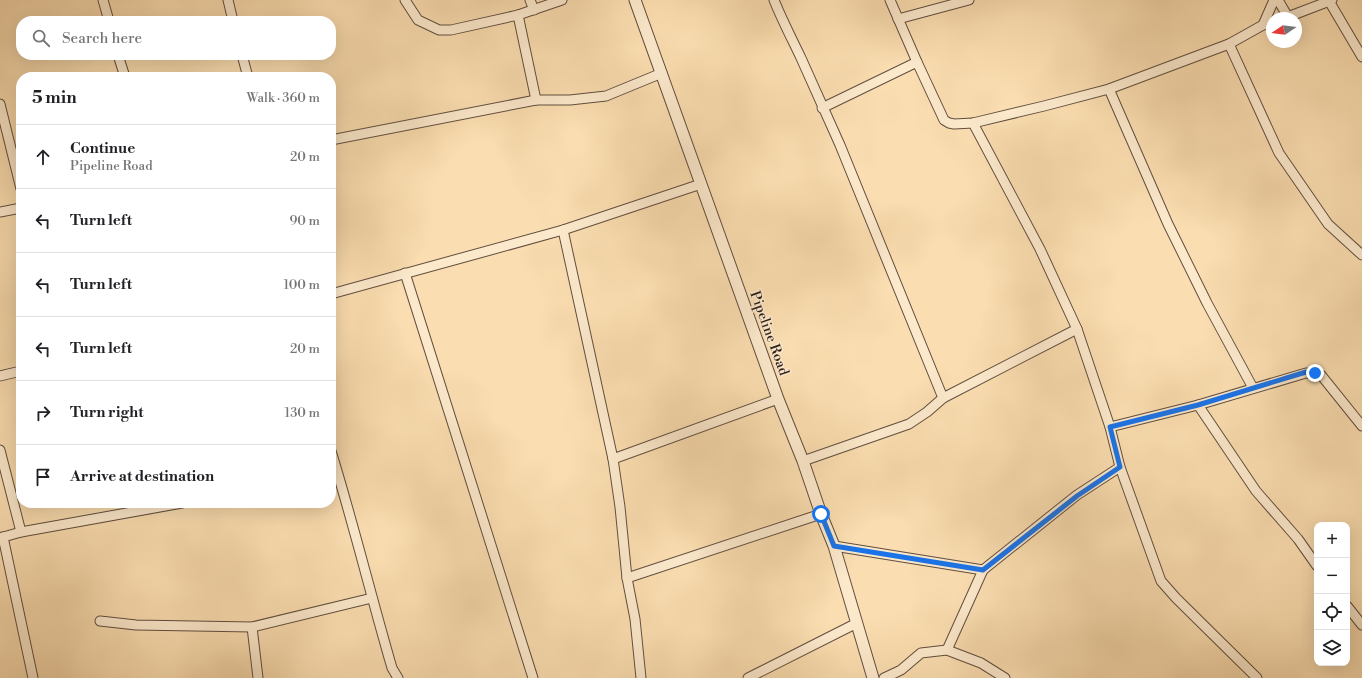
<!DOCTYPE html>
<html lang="en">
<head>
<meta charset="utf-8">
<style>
  body { margin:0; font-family:"Libre Bodoni",serif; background:#f2f2f2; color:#202124 }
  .controls { position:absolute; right:12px; bottom:12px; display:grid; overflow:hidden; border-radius:8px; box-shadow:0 4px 16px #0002 }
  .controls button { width:36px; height:36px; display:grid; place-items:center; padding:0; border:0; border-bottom:1px solid #e0e0e0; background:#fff; color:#202124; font:20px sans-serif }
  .compass { position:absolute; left:1266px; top:12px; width:36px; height:36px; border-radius:50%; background:#fff; box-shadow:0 4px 16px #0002; rotate:257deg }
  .stop { position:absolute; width:12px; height:12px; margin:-9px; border:3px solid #1a73e8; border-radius:50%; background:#fff }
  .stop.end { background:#1a73e8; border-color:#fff; box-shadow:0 1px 4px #0008 }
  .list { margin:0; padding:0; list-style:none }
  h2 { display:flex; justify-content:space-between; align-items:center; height:52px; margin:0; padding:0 16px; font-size:17px }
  h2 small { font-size:13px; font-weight:400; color:#757577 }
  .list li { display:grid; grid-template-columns:26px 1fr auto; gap:12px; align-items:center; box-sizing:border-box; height:64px; padding:0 16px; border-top:1px solid #e0e0e0 }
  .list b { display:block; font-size:15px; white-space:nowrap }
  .list p { margin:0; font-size:13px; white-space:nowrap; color:#757577 }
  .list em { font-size:13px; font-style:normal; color:#757577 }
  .icon { flex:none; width:22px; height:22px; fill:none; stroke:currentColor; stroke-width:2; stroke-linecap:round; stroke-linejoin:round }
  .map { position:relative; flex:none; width:1362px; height:678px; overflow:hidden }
  .search { position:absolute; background:#fff; box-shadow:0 4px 16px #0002; left:16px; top:16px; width:320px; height:44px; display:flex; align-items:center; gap:10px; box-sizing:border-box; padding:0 14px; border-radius:16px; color:#757577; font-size:15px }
  .panel { position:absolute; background:#fff; box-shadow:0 4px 16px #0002; left:16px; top:72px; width:320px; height:436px; border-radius:16px }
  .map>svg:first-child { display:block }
</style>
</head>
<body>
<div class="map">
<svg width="1362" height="678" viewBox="0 0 1362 678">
  <rect width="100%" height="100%" fill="#faddb0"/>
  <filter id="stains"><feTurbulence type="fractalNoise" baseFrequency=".005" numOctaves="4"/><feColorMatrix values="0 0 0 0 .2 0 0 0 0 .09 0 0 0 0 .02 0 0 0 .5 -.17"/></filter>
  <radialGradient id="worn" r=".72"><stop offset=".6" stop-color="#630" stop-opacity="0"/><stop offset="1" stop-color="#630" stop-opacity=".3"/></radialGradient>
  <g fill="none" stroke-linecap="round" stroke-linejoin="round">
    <g stroke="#614e3f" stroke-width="11">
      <g id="minor">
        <polyline points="103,0 109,21"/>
        <polyline points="228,0 233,21"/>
        <polyline points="405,0 418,20 439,30 451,30 518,15 562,0"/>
        <polyline points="530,0 534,10"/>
        <path d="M774,0C782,20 792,39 801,58C814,87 827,116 840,145L943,398"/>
        <polyline points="890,0 917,62 944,120 949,123 954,124 973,123 1044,106 1109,89 1229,44 1263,25 1272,23"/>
        <polyline points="1278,0 1288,17"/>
        <polyline points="1329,1 1362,57"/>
        <polyline points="518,15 536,100"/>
        <polyline points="1285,18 1332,0"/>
        <polyline points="898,19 969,0"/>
        <polyline points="1263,25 1274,0"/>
        <polyline points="1229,44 1279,153 1328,224 1362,255"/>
        <polyline points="118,55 125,77"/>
        <polyline points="242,55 248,77"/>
        <polyline points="1109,89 1168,224 1207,303 1253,388"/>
        <polyline points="0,104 21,189"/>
        <polyline points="822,108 917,62"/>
        <polyline points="331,140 536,100 570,100 606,96 662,73"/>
        <polyline points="0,212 21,208"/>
        <polyline points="563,230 613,459 778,399"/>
        <polyline points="405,273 533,678"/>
        <polyline points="331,294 563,230 701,184"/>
        <polyline points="0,376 21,371"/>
        <polyline points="1198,405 1256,491 1298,539 1317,566"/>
        <polyline points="1110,427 1198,405 1306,373 1321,375 1362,426"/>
        <polyline points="0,450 21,532"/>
        <path d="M331,451C353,522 371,596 392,668L398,678"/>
        <polyline points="613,459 620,507 627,578 635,619 641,678"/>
        <polyline points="803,461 909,424 927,412 943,398 1077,329"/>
        <polyline points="1120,467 1161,581 1176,598 1257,678"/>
        <polyline points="3,537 33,678"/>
        <polyline points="0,538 21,532 182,503"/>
        <polyline points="834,546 983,570 1077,495 1120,467 1110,427 1077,329 1040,249 973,123"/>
        <polyline points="627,578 821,514"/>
        <polyline points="1347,606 1362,625"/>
        <polyline points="100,621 136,625 252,627 372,598"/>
        <polyline points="252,627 258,678"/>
        <polyline points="947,650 983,570"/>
        <polyline points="748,678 857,623"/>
        <polyline points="884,678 901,670 921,653 947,650 981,663 1005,678"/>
      </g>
    </g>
    <g stroke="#614e3f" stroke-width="13">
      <polyline id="tertiary" points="635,0 778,399 803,461 821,514 834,546 873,678"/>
    </g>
    <use href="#minor" stroke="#fce9cc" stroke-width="9"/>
    <use href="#tertiary" stroke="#fce9cc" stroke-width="11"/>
  </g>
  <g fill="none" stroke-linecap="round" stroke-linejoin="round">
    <polyline stroke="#1a73e8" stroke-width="5" points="821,514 834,546 983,570 1077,496 1120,467 1110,427 1198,405 1306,372 1315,373"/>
  </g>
  <g text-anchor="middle" stroke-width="3" stroke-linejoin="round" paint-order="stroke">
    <g font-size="14" fill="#2e1f19" stroke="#fce9cc">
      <text transform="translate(770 333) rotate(70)" y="5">Pipeline Road</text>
    </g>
  </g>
  <rect width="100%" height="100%" filter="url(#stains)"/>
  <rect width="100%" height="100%" fill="url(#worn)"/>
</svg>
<div class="controls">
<button>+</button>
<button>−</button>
<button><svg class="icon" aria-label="locate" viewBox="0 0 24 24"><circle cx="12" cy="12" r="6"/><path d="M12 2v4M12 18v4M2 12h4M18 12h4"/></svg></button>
<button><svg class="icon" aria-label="layers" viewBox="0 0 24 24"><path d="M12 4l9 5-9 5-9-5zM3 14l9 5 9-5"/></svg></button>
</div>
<svg class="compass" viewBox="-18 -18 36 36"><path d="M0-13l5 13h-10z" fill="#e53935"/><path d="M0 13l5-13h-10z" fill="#757577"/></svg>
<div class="stop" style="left:821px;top:514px"></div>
<div class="stop end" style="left:1315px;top:373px"></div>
<div class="search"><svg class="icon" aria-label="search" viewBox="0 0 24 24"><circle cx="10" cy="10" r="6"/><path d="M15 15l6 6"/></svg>Search here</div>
<section class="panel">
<h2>5 min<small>Walk · 360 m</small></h2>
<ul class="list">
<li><svg class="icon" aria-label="ahead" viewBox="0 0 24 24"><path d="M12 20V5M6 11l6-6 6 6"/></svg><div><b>Continue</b><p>Pipeline Road</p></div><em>20 m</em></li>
<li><svg class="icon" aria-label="left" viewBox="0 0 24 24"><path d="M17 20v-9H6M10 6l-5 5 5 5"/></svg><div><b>Turn left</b></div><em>90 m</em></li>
<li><svg class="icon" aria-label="left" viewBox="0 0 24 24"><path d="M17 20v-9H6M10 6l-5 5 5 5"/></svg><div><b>Turn left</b></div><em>100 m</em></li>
<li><svg class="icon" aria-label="left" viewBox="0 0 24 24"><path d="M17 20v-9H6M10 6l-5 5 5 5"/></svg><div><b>Turn left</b></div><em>20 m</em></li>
<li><svg class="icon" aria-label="right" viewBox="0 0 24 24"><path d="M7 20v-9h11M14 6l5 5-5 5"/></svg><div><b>Turn right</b></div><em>130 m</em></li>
<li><svg class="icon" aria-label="arrive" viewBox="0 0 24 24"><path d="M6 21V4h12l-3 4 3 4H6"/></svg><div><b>Arrive at destination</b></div></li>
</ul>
</section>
</div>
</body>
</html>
